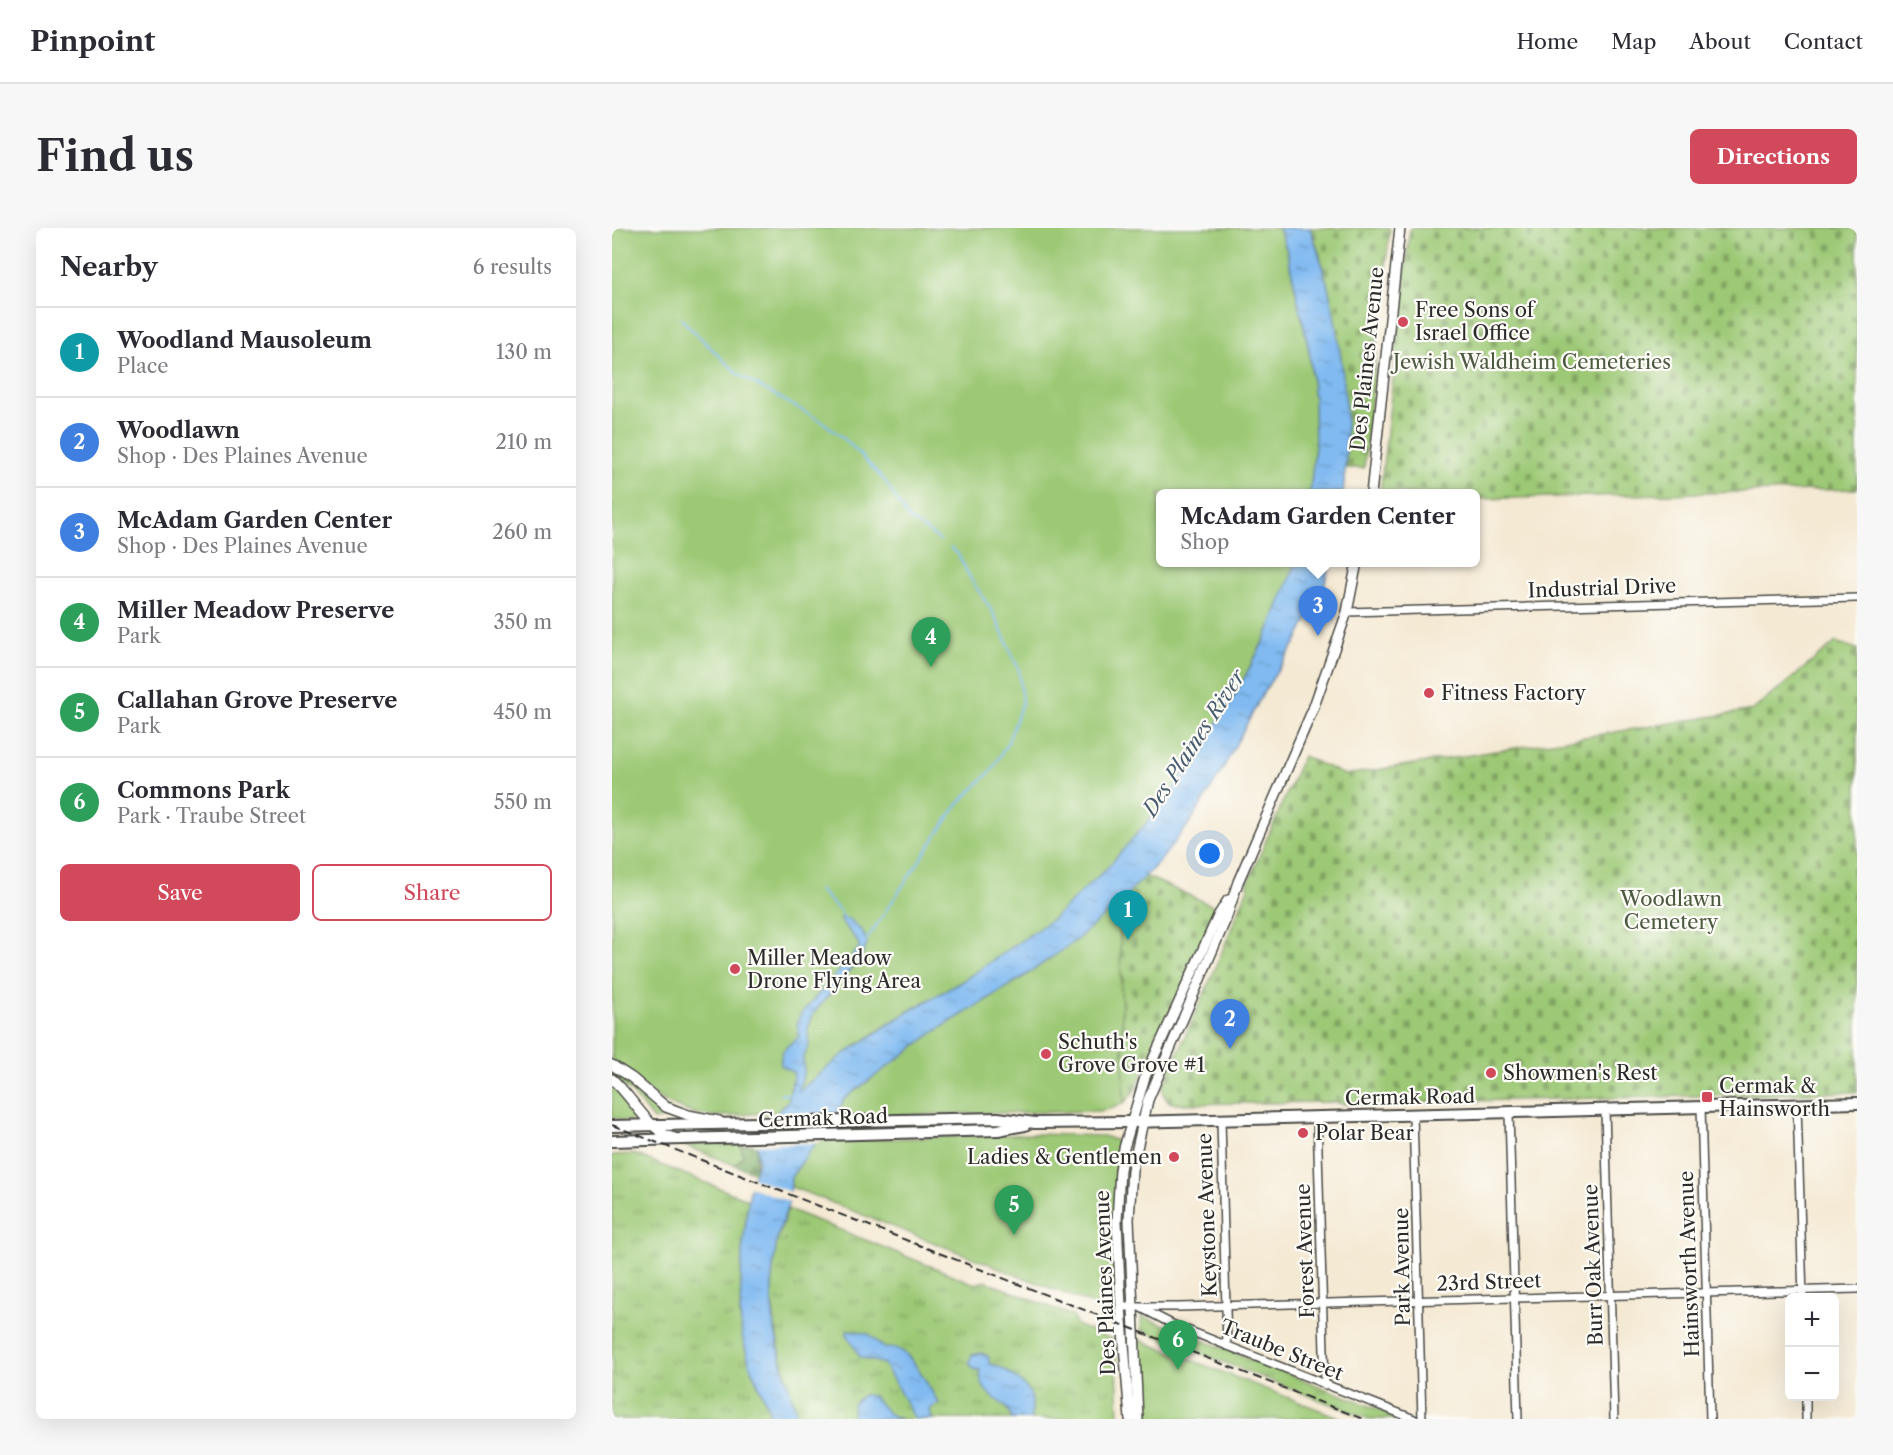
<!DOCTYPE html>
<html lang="en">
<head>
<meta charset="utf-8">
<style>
  body { margin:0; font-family:"Libre Caslon Text",serif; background:#f7f7f7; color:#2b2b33 }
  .controls { position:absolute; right:18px; bottom:18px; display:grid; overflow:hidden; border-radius:9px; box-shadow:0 6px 24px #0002 }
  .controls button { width:54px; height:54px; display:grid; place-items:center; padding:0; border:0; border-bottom:2px solid #e1e1e2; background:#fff; color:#2b2b33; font:30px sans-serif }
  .you { position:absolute; left:598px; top:626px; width:21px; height:21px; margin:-15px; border:4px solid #fff; border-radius:50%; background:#1a73e8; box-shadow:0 0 0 9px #1a73e833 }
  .badge { display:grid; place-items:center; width:39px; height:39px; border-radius:50%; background:#d1495b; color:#fff; font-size:20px; font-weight:700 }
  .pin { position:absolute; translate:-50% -50px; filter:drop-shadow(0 2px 3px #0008) }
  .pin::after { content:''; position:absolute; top:32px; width:21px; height:18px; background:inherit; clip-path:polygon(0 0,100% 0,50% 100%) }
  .popup { position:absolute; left:544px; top:261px; width:324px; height:78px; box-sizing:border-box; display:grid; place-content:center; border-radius:9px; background:#fff; filter:drop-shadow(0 2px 4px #0005); font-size:20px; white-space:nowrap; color:#7c7c81 }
  .popup b { font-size:22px; color:#2b2b33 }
  .popup::after { content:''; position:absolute; left:50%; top:100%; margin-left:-12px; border:12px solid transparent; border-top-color:#fff }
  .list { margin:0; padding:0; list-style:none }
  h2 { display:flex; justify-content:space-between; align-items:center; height:78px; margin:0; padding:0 24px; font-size:26px }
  h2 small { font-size:20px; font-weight:400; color:#7c7c81 }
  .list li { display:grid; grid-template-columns:39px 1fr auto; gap:18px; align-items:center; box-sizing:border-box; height:90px; padding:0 24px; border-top:2px solid #e1e1e2 }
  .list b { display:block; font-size:22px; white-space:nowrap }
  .list p { margin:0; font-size:20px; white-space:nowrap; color:#7c7c81 }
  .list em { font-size:20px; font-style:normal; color:#7c7c81 }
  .actions { display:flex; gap:12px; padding:18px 24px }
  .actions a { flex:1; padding:14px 0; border:2px solid #d1495b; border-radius:9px; text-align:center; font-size:21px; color:#d1495b }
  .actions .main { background:#d1495b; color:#fff }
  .map { position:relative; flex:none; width:1245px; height:1191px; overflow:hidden; border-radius:9px }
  header { display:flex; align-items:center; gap:36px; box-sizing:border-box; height:84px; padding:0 30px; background:#fff; border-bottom:2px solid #e1e1e2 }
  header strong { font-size:28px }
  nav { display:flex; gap:33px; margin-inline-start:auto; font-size:21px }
  .intro { display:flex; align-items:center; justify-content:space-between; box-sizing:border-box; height:144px; padding:0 36px }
  h1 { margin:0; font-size:42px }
  .button { padding:15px 27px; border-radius:9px; background:#d1495b; color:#fff; font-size:21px; font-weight:700 }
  main { display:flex; gap:36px; padding:0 36px }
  aside { flex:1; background:#fff; border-radius:9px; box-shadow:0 6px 24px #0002 }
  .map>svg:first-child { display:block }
</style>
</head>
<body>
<header>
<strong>Pinpoint</strong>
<nav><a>Home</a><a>Map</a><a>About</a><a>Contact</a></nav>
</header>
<div class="intro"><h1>Find us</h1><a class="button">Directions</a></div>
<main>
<aside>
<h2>Nearby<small>6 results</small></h2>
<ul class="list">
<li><span class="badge" style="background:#0f9aa8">1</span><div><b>Woodland Mausoleum</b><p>Place</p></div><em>130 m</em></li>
<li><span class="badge" style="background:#3f7fe0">2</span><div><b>Woodlawn</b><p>Shop · Des Plaines Avenue</p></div><em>210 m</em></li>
<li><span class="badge" style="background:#3f7fe0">3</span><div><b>McAdam Garden Center</b><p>Shop · Des Plaines Avenue</p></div><em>260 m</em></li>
<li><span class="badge" style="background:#2e9e5b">4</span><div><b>Miller Meadow Preserve</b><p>Park</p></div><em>350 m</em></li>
<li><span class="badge" style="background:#2e9e5b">5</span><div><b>Callahan Grove Preserve</b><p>Park</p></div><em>450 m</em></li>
<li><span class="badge" style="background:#2e9e5b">6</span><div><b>Commons Park</b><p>Park · Traube Street</p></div><em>550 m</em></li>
</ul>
<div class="actions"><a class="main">Save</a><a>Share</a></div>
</aside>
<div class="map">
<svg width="1245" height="1191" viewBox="0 0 1245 1191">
  <defs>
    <pattern id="grass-tufts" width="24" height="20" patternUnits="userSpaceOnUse" patternTransform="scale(1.5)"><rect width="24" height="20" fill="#9dc976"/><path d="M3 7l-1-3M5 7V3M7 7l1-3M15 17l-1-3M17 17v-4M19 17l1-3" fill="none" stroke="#80a361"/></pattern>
    <pattern id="forest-firs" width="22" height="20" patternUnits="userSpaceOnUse" patternTransform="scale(1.5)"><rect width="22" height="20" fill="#7ead67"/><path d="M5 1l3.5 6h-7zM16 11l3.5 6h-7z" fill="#678d55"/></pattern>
    <pattern id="cemetery-stones" width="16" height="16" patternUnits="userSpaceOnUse" patternTransform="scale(1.5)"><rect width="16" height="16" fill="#9dc976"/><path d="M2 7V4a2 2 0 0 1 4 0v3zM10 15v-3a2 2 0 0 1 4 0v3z" fill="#80a361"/></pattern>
    <pattern id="water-ripples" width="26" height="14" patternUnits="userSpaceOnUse" patternTransform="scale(1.5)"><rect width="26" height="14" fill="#80baf1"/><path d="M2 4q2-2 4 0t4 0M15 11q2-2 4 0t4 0" fill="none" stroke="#6997c3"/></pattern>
  </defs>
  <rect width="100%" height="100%" fill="#fdfcf7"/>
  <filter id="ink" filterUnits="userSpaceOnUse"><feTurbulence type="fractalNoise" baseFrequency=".0167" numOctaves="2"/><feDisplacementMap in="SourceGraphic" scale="12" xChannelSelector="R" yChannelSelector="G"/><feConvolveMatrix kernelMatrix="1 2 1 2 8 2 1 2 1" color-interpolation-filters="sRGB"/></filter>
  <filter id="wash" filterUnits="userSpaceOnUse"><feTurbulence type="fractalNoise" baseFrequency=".008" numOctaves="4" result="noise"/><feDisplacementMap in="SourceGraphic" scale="24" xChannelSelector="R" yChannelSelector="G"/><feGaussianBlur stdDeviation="1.35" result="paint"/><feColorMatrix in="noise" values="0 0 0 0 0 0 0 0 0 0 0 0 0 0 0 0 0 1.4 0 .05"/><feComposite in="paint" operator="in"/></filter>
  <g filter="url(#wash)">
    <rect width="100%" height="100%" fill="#f4e9d3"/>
    <g fill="url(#grass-tufts)" stroke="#647a50" stroke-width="1.5">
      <polygon points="0,841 67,888 41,892 22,867 0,847"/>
      <polygon points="108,915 108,917 129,917 131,928 123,937 69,916"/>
      <polygon points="22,926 137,972 130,1024 128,1086 139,1141 156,1178 159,1191 0,1191 0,927"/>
      <path d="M176,981L363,1056L373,1053L461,1088L464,1097L504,1113L507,1191H186C169,1132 151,1073 165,1012C168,1001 172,991 176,981Z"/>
      <polygon points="529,1088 791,1191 757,1191 529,1102"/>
    </g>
    <polygon fill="url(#forest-firs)" stroke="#546c49" stroke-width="1.5" points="129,917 145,917 143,945 123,937 131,928"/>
    <g fill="url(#cemetery-stones)" stroke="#647a50" stroke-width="1.5">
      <polygon points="698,0 778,0 752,240 734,240 734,203 708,27"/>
      <polygon points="798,0 1245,0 1245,261 864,271 864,266 768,265"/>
      <path d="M1224,414L1245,421V864L732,876L721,874L564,876C554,874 550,868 551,858L600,748L636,660V654L691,528L733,547L1141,482Z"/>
      <polygon points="533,648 606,680 523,862 512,875 507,675"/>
    </g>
    <g fill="#9dc976" stroke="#647a50" stroke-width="1.5">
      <path d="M0,0H667L675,23L697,122L702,171L703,219L698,265L548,266V334L684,335C675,360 666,386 653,410C603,510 529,620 442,690C413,714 380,735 349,754C332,764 314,773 297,783C249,813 204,845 164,885C144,884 122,889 100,888C60,886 31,858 0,835Z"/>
      <polygon points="507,675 512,875 501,880 488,883 224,888 232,871 294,823 322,804 411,749 463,713"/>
      <polygon points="0,855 30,892 10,893 0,889"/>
      <polygon points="424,906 491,908 503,912 506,916 501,987 505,1086 177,958 179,949 203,915 211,913"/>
      <polygon points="525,1111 731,1191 530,1191"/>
    </g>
    <g fill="url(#water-ripples)" stroke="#56728e" stroke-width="1.5">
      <path d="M667,0H698C727,78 741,183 731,265H698L703,219L702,171L697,122L675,23Z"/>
      <path d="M684,335H718L711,362L684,414L653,462L608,546L579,593L548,633L507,675L463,713L411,749L322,804L232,871L224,887L179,949L178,970L165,1011L160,1048V1078L163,1103L171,1139L186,1191H159L156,1178L139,1141L130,1108L128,1086L130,1024L138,960L146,933L145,917L164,885L176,874L182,845L169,837C167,821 176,818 187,809L185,795L189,786L247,720L246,714L229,693V690C241,689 254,706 255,717L248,730L200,787L196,800L197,817L191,830L192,843L187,863L232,826L297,783L349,754L442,690L496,639L550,577L622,469L654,409Z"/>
      <path d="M237,1102L257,1106L272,1120C277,1121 282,1119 286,1121C301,1126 318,1162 327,1175L318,1181L320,1191H303L272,1136L248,1129L235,1106V1103Z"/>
      <path d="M369,1125L377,1129V1136C391,1138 395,1143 406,1152C420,1163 423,1173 418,1191H400C394,1168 368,1174 368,1142H363L357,1135L360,1127Z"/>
      <path d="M252,1167L261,1168L276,1185L288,1191H242C237,1181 242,1172 252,1167Z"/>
    </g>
    <g fill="#f4e9d3">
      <polygon points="161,885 225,887 207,915 142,917"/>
      <polygon points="139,949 181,965 180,975 136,958"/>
    </g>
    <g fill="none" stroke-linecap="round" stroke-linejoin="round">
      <g stroke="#80baf1" stroke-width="2">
        <polyline points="69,91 127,147 211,194 237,215 273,253 296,290 328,312"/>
        <polyline points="207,662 226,681 233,692"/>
        <polyline points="253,714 345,577 380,542 396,514 410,475 407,442 382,386 358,350 346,326 339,320"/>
        <polyline points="168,866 180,866"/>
      </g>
    </g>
  </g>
  <g filter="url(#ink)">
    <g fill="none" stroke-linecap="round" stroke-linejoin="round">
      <g stroke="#494844" stroke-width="10">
        <g id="street">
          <polyline points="735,384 1245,370"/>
          <polyline points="1185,877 1191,1070"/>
          <polyline points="1089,879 1098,1191"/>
          <polyline points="993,882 1002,1191"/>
          <polyline points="897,885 906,1191"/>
          <polyline points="801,887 810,1191"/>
          <polyline points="705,889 713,1157"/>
          <polyline points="609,892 615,1118"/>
          <polyline points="509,1079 567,1079 1245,1061"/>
          <polyline points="529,1080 560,1096 802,1191"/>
          <polyline points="1194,1168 1194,1191"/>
        </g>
      </g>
      <g stroke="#494844" stroke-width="12">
        <g id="secondary">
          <polyline points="759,266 788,0"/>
          <polyline points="0,837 20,850 54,879 76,887 107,893"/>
          <path d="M0,851C21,869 37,904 62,910"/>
          <polyline points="518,1191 509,1079 505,993 508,942 512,920 533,849 606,688 616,672"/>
          <polyline points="526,1191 517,992 520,942 536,872 614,691 626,654 701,481 735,384 745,334"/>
        </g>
      </g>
      <g stroke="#494844" stroke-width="14">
        <g id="primary">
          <polyline points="0,898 386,890 423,895 519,894 1245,875"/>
          <polyline points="0,913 386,902 413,897"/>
        </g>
      </g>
      <use href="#street" stroke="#fff" stroke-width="7"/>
      <use href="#secondary" stroke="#fff" stroke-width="9"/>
      <use href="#primary" stroke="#fff" stroke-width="10"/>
      <polyline stroke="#2b2b2b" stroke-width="2" stroke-dasharray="9 4.5" stroke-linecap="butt" points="0,897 751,1191"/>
    </g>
  </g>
  <g fill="#d1495b" stroke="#fdfcf7" stroke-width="2">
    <circle cx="791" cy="94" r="6"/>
    <circle cx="817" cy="465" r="6"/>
    <circle cx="123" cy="741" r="6"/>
    <circle cx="434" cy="826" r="6"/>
    <circle cx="879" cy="845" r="6"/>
    <rect x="1089" y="863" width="12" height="12" rx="3"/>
    <circle cx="691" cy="905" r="6"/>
    <circle cx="562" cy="929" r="6"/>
  </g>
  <g text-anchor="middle" stroke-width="4.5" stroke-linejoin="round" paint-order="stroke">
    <g font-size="20" fill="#2b2b2b" stroke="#fdfcf7" text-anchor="start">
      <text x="803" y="89">Free Sons of<tspan x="803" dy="23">Israel Office</tspan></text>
      <text x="829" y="472">Fitness Factory</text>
      <text x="135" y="737">Miller Meadow<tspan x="135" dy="23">Drone Flying Area</tspan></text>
      <text x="446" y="821">Schuth's<tspan x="446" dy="23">Grove Grove #1</tspan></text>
      <text x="891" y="852">Showmen's Rest</text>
      <text x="1107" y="865">Cermak &amp;<tspan x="1107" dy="23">Hainsworth</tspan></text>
      <text x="703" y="912">Polar Bear</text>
      <text x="550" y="936" text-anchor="end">Ladies &amp; Gentlemen</text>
    </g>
    <g font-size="20" fill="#2b2b2b" stroke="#fdfcf7">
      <text transform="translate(755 131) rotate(-84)" y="7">Des Plaines Avenue</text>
      <text transform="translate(990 360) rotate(-2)" y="7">Industrial Drive</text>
      <text transform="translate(798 869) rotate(-1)" y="7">Cermak Road</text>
      <text transform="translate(211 890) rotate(-2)" y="7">Cermak Road</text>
      <text transform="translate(595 987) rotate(-92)" y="7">Keystone Avenue</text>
      <text transform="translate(693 1023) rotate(-92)" y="7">Forest Avenue</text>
      <text transform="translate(1077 1036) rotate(-92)" y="7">Hainsworth Avenue</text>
      <text transform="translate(981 1037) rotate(-92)" y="7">Burr Oak Avenue</text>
      <text transform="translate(790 1039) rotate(-91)" y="7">Park Avenue</text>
      <text transform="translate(877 1054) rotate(-2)" y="7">23rd Street</text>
      <text transform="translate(493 1055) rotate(-92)" y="7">Des Plaines Avenue</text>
      <text transform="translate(670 1122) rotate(22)" y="7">Traube Street</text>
    </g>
    <g font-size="20" fill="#4d5a42" stroke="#fdfcf7">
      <text x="920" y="141">Jewish Waldheim Cemeteries</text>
      <text x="1059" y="678">Woodlawn<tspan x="1059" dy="23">Cemetery</tspan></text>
    </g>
    <g font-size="21" font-style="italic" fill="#495d70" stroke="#fdfcf7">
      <text transform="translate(582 515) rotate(-57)" y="7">Des Plaines River</text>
    </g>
  </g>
</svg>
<div class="controls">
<button>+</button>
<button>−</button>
</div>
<div class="you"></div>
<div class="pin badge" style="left:516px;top:712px;background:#0f9aa8">1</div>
<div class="pin badge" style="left:618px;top:821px;background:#3f7fe0">2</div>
<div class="pin badge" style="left:706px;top:408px;background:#3f7fe0">3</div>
<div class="popup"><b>McAdam Garden Center</b>Shop</div>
<div class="pin badge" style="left:319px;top:439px;background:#2e9e5b">4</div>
<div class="pin badge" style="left:402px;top:1007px;background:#2e9e5b">5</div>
<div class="pin badge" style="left:566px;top:1142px;background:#2e9e5b">6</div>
</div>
</main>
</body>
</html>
